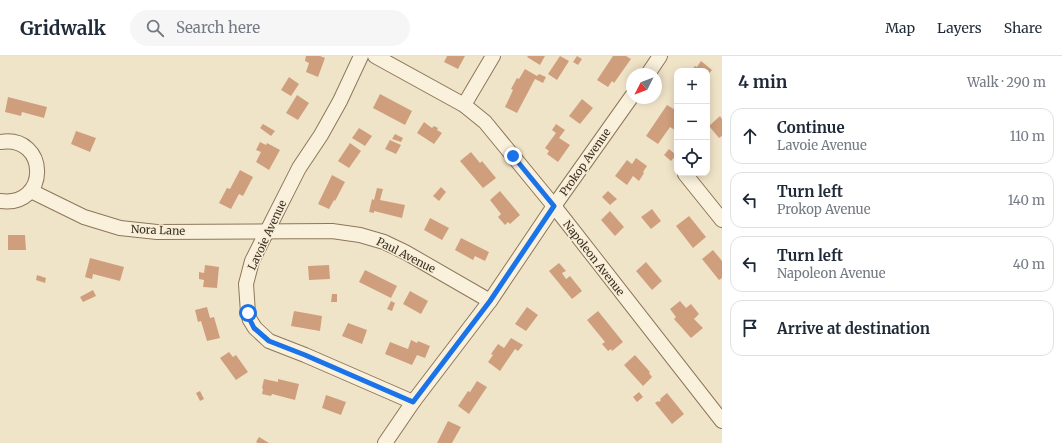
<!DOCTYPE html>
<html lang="en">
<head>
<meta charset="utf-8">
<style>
  body { margin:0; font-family:Merriweather,serif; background:#f6f6f7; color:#1f2937 }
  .controls { position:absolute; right:12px; top:12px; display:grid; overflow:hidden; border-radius:8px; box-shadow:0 2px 10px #0003 }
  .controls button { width:36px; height:36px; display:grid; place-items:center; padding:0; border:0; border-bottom:1px solid #e0e1e3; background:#fff; color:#1f2937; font:20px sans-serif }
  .compass { position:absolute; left:626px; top:12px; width:36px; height:36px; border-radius:50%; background:#fff; box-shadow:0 2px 10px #0003; rotate:228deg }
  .stop { position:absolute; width:12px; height:12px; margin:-9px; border:3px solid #1a73e8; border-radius:50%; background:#fff }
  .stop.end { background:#1a73e8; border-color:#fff; box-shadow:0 1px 4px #0008 }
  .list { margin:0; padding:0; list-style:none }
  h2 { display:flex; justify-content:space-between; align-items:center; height:52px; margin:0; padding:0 16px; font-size:17px }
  h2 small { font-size:13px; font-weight:400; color:#747a83 }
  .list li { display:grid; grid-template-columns:26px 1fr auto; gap:12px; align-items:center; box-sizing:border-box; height:56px; margin:0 8px 8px; padding:0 8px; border:1px solid #e0e1e3; border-radius:12px }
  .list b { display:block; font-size:15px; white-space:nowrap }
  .list p { margin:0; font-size:13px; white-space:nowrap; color:#747a83 }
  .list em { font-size:13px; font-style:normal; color:#747a83 }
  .icon { flex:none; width:22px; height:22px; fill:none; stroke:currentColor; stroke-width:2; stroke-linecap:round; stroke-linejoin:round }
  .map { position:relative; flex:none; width:722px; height:387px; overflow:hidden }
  header { display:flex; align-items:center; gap:24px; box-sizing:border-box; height:56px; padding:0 20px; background:#fff; border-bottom:1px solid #e0e1e3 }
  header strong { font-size:19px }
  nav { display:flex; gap:22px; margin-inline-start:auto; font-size:14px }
  .search { width:280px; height:36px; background:#f6f6f7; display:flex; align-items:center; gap:10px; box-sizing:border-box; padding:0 14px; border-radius:22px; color:#747a83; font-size:15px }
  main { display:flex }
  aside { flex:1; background:#fff }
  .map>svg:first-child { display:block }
</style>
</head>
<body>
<header>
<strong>Gridwalk</strong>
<div class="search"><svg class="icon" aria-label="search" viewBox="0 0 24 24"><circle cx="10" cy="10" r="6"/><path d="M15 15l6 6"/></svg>Search here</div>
<nav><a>Map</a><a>Layers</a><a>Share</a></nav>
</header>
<main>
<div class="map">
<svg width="722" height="387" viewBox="0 0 722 387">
  <rect width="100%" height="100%" fill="#f0e4c8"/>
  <g fill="#cf9f7d">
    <polygon points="306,0 320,0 325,2 318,21 306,16 309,7 305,5"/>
    <polygon points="447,0 465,0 458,13 444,6"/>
    <polygon points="528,0 545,0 540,9 527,1"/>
    <polygon points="560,0 569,5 557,24 548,18"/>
    <polygon points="577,0 582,3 578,9 573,6"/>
    <polygon points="613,0 626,0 631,3 614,27 612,25 608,31 597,24"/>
    <polygon points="701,5 712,14 707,20 707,15 690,15 695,10 697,11"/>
    <polygon points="525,13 537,20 539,18 546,21 543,27 535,23 517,57 505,51 513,34 511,33 517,22 519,23"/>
    <polygon points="289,21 299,28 291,40 281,34"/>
    <polygon points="380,38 412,55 405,69 373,52"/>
    <polygon points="297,39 309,47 298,64 286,57"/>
    <polygon points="8,41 47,51 44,62 22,56 21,60 5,56"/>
    <polygon points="582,43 593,52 580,68 569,60"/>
    <polygon points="667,49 677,55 677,72 675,74 670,71 658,88 646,80"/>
    <polygon points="720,60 722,63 722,80 719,82 709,70"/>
    <polygon points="424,66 432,72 434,70 438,72 437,74 442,77 434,88 417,77"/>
    <polygon points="263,68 275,75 271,80 260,72"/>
    <polygon points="556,68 565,74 559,82 570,89 558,106 547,98 549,95 545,92 556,77 552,74"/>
    <polygon points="359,72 372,80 365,90 352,82"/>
    <polygon points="76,75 96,82 90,96 71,88"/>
    <polygon points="395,78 403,82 401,86 392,83"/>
    <polygon points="390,84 401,89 396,98 385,93"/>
    <polygon points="260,86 266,89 267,87 280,94 269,114 256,106 261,96 256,94"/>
    <polygon points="350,87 361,95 349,112 338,105"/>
    <polygon points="669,93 676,99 671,105 664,99"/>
    <polygon points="471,96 480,107 482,105 496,122 483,132 460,105"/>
    <polygon points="636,102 647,110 643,116 644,117 639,125 633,120 627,129 615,120 627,104 632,108"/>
    <polygon points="240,114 253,121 243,140 239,138 231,153 219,147 227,132 230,133"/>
    <polygon points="332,119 345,126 335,145 334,144 329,153 318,148"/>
    <polygon points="441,131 446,136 439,145 433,140"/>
    <polygon points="377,132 383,133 380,144 405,149 402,162 374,155 374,157 369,156 372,143 374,144"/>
    <polygon points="500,135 520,159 510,168 508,166 505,169 498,161 501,158 490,144"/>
    <polygon points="608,135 617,143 610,149 602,141"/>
    <polygon points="652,153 661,165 651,173 641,161"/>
    <polygon points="610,155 624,171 615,180 601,164"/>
    <polygon points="689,160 706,181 693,192 676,170"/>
    <polygon points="430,162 449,172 442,184 424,174"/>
    <polygon points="8,179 25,179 26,194 8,194"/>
    <polygon points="461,182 489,196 485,205 475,200 473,204 455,194"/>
    <polygon points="713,194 722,205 722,222 719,224 702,203"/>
    <polygon points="90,202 124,211 120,225 93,218 92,223 85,221"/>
    <polygon points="646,206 662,225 652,234 636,215"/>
    <polygon points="559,207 566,215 562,217 566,223 570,220 582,235 572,243 549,215"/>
    <polygon points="205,209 219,211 217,232 203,231 204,224 199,223 199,216 204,217"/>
    <polygon points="329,209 330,223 309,224 308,210"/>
    <polygon points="365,214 397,230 391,242 359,226"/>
    <polygon points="37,219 46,222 45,227 36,224"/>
    <polygon points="93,234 96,240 83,246 80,241"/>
    <polygon points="410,235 428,245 421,258 403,248"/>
    <polygon points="332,238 337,238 337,246 331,246"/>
    <polygon points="391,245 395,247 392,255 387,253"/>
    <polygon points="680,245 686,252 691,248 699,258 694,263 703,272 691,282 674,263 676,261 670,253"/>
    <polygon points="207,251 210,262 214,261 220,282 207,285 201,265 198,266 195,254"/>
    <polygon points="527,251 538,259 526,275 515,268"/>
    <polygon points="294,255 322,260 320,275 291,270"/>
    <polygon points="598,255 623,286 612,295 611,293 608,295 602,288 605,286 587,264"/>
    <polygon points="348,267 367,274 362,288 342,280"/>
    <polygon points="511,282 523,289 518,295 515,293 500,315 488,306 493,299 491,298 498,288 504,292"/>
    <polygon points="411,284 417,287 418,285 430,290 425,302 417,299 412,309 385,298 390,286 408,293"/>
    <polygon points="229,296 233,301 236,299 248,316 236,324 220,302"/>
    <polygon points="635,299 650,316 649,317 652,321 643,330 624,309"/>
    <polygon points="264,323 278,326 278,323 299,328 295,344 272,338 271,340 262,338 263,333 262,332"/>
    <polygon points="477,325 487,331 469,358 458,350 468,335 470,336"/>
    <polygon points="200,335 204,343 200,345 196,337"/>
    <polygon points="639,336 643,341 637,346 633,341"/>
    <polygon points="667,337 684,358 672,368 655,347 658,345 659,346 661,344 660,343"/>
    <polygon points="326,339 346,346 341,359 322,352"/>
    <polygon points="448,365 461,371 452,387 437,387"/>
    <polygon points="259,381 269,387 258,387 256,386"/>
  </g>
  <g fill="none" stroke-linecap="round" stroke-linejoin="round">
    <g stroke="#8d765c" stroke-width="16">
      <g id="minor">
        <polyline points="361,0 340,45 321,79 299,112 252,205 246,228 248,257 250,264 255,272 269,285 305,299 413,346"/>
        <polyline points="375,0 464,49 485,66 554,150 722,365"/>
        <polyline points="648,18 660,0"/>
        <polyline points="464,49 493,0"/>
        <path d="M0,86C49,78 50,152 0,145"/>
        <polyline points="685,118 722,164"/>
        <polyline points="31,135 84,161 120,172 157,176 332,175 360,179 384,186 405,196 490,245"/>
        <polyline points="385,387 413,346 490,245 554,150 632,40"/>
      </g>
    </g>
    <use href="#minor" stroke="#faf1dc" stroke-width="14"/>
  </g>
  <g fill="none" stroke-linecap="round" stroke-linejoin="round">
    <polyline stroke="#1a73e8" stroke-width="5" points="248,257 250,264 254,272 269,285 305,299 413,346 490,245 554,150 513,100"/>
  </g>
  <g text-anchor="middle" stroke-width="3" stroke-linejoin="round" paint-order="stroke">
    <g font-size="11" fill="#3d2e20" stroke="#f7eed8">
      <text transform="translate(585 106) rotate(-55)" y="4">Prokop Avenue</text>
      <text transform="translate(158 174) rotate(2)" y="4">Nora Lane</text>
      <text transform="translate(267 179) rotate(-65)" y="4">Lavoie Avenue</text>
      <text transform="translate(406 199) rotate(27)" y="4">Paul Avenue</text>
      <text transform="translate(594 202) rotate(52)" y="4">Napoleon Avenue</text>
    </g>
  </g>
</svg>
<div class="controls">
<button>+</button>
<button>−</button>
<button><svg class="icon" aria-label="locate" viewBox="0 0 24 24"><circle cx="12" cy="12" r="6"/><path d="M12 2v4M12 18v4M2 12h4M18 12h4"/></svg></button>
</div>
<svg class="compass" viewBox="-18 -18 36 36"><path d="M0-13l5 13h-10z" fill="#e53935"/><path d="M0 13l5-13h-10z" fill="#747a83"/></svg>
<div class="stop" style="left:248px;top:257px"></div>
<div class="stop end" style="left:513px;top:100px"></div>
</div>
<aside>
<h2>4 min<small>Walk · 290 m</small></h2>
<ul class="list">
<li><svg class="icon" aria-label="ahead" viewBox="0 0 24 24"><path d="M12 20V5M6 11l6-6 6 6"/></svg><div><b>Continue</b><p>Lavoie Avenue</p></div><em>110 m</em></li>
<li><svg class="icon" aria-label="left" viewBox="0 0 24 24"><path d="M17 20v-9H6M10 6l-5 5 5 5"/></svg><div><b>Turn left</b><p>Prokop Avenue</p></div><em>140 m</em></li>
<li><svg class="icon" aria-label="left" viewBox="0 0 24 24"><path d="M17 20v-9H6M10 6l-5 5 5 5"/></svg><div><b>Turn left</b><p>Napoleon Avenue</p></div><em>40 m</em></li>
<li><svg class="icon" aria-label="arrive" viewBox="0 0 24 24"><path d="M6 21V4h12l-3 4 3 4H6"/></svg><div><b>Arrive at destination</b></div></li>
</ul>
</aside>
</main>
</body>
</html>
